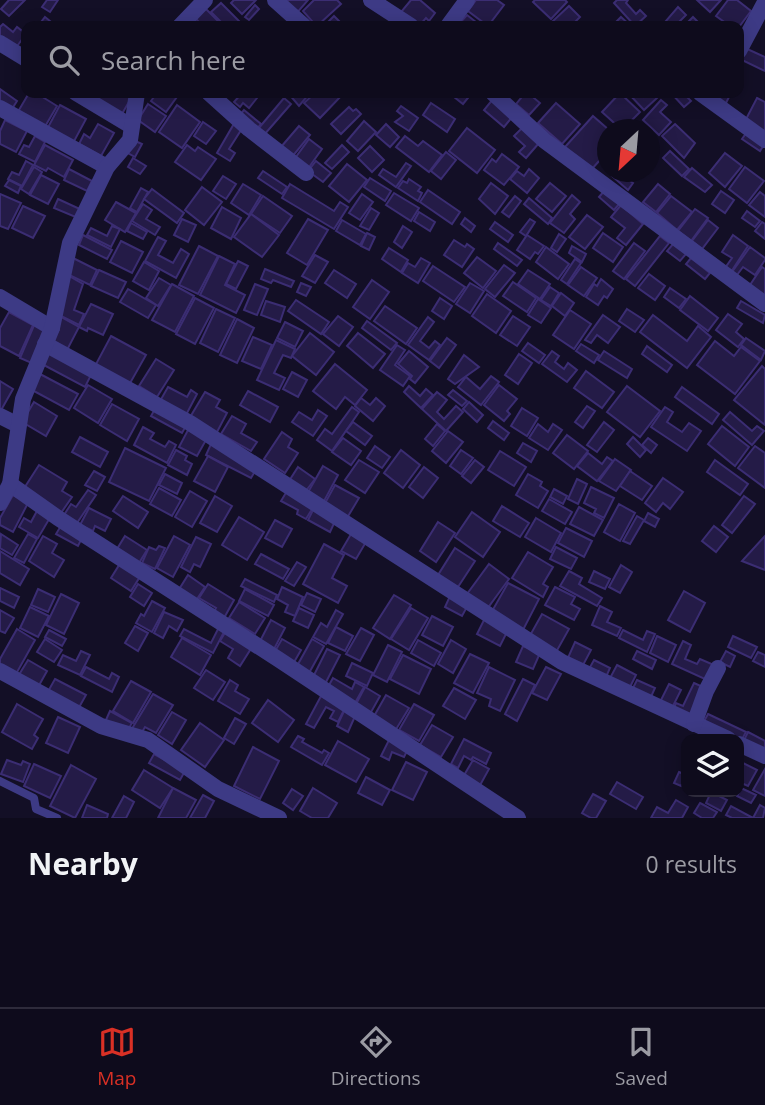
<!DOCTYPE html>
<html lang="en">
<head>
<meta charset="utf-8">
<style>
  body { margin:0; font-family:"Open Sans",sans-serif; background:#1c1929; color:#f1f3f6 }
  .controls { position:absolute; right:21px; bottom:21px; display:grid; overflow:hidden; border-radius:14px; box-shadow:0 4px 18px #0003 }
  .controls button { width:63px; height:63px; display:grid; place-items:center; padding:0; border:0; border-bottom:2px solid #2e2b3b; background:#0e0b1c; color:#f1f3f6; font:35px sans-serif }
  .compass { position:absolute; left:597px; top:119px; width:63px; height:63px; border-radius:50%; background:#0e0b1c; box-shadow:0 4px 18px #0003; rotate:206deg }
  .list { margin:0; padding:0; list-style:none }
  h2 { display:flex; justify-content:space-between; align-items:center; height:91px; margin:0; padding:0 28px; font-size:30px }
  h2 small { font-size:23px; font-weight:400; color:#9b9ba3 }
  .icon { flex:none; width:38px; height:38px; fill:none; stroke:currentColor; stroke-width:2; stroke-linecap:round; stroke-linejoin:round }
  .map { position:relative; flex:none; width:765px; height:818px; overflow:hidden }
  .search { position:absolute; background:#0e0b1c; box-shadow:0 4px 18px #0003; left:21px; right:21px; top:21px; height:77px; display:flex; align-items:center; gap:18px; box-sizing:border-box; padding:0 24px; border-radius:14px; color:#9b9ba3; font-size:26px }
  .sheet { height:189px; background:#0e0b1c }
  nav { display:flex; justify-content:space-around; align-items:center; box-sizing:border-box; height:98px; border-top:2px solid #2e2b3b; background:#0e0b1c; font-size:19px; color:#9b9ba3 }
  nav a { display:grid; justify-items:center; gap:4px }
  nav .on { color:#d93025 }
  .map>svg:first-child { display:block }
</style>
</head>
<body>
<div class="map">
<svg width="765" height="818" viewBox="0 0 765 818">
  <rect width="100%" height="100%" fill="#130f26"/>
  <g fill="#241b47" stroke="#3b2d73" stroke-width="2">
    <polygon points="9,0 25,0 9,16 1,9"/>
    <polygon points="47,0 58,0 50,12 42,7"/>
    <polygon points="234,0 256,0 242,14 231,3"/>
    <polygon points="286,0 308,0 296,14"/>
    <polygon points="314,0 337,0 341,4 317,26 309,26 312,21 303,11"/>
    <polygon points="411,0 420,0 435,13 429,21 426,18 419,26 401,12"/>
    <polygon points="476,0 497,0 504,5 488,26 468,11"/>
    <polygon points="535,0 565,0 567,2 551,19 533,2"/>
    <polygon points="617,0 628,0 626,3 636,14 640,10 646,16 635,26 614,3"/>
    <polygon points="697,0 721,0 710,12"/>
    <polygon points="728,0 737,0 751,11 739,27 730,26 716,16"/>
    <polygon points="221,3 242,24 239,26 225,26 211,12"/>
    <polygon points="255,5 259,9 249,20 245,17"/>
    <polygon points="569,6 580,17 571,26 558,26 553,21"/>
    <polygon points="678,7 686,15 675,26 670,26 665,22"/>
    <polygon points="205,8 223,26 203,26 195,18"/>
    <polygon points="467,15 481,26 457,26"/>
    <polygon points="334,16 344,26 324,26"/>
    <polygon points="45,17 56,26 38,26"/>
    <polygon points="621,17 631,26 612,26"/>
    <polygon points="693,17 702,26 684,26"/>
    <polygon points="3,24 13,32 17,27 26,34 15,49 0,39 0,27"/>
    <polygon points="745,48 765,57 765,71 740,59"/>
    <polygon points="0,89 17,101 10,112 0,104"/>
    <polygon points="29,93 36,93 57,106 43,130 16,115"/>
    <polygon points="95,93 134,93 122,114 93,97"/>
    <polygon points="157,93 165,95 166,93 179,94 166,112 151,101"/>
    <polygon points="242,93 261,93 249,108 243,103 240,107 234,102"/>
    <polygon points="288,93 310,93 299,106"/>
    <polygon points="315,93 341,93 343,94 320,118 304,103"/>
    <polygon points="449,93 472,93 463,104"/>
    <polygon points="525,93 528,93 540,103 529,115 516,104"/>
    <polygon points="620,93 640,112 622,130 602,112"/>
    <polygon points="628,93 640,93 644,97 652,93 657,98 644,110"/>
    <polygon points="671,93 683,93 691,101 684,107"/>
    <polygon points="720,93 731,93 726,103 715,103"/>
    <polygon points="284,98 291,104 264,135 258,129"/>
    <polygon points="757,98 765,102 765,134 744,123"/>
    <polygon points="493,99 513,116 504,127 484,110"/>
    <polygon points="661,100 667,105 660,112 671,122 659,135 643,120"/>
    <polygon points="431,103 455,119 447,132 423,115"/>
    <polygon points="556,103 580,124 562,144 538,123"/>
    <polygon points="148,104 166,116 155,132 138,120"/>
    <polygon points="60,105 86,119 72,145 46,131"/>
    <polygon points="177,105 200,122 182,148 159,132"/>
    <polygon points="401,106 418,118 409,131 395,122 403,116 397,111"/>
    <polygon points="349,107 353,111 356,109 361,114 341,134 331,124"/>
    <polygon points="244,110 261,124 256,130 239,116"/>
    <polygon points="593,116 609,130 608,151 591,170 565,147"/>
    <polygon points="5,120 27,131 16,152 0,144 0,131"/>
    <polygon points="364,121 376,132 358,151 347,141"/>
    <polygon points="203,122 216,131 206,144 194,136"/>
    <polygon points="235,122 243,127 229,149 235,153 230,161 217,153"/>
    <polygon points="98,124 114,133 101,156 79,144 84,134 90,138"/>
    <polygon points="386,124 399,137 390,147 376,135"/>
    <polygon points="675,124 695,143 684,158 662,136"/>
    <polygon points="299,126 310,135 292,157 281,147"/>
    <polygon points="467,128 495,150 477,173 449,151"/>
    <polygon points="522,128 539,143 526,158 519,152 525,146 514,136"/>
    <polygon points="747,132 765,143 760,151 742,139"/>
    <polygon points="35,136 45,142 35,162 19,154 24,145 29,147"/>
    <polygon points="405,136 418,146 423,141 442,155 429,172 396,147"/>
    <polygon points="309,139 322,149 307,170 293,161"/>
    <polygon points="133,140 142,144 135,157 126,152"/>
    <polygon points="45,145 73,160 64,177 48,168 46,171 34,165"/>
    <polygon points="187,145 195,151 198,147 216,159 201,180 175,162"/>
    <polygon points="342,145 349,152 332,169 325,163"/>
    <polygon points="370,146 384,160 372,172 358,158"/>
    <polygon points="670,151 689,169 682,176 663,158"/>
    <polygon points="446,152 456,160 441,179 431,171"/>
    <polygon points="725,153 742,166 725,187 709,173"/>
    <polygon points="502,154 519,167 504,185 484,170 492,159 496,162"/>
    <polygon points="133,158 146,166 140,174 128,167"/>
    <polygon points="26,161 33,165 22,186 8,179 12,172 19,175"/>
    <polygon points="316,161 331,173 323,182 308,171"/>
    <polygon points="406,163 411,166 396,187 379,175 383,169 396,177"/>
    <polygon points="347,164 367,180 349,202 329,186"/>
    <polygon points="34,167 42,172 29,194 21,189"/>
    <polygon points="745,167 764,181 747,203 729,189"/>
    <polygon points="692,168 712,185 705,192 684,177"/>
    <polygon points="69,169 92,181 87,191 64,180"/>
    <polygon points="529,169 539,178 527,193 510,179 517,171 524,176"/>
    <polygon points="263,171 287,187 282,194 258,178"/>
    <polygon points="616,172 633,183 628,190 612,176"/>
    <polygon points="41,175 59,184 48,204 30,195"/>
    <polygon points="223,176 236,184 226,199 213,191"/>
    <polygon points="370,178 391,191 385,201 364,187"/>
    <polygon points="409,179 421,187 418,191 422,193 418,201 398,188 403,181 407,183"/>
    <polygon points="9,180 21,186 18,193 5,186"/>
    <polygon points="491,183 508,196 495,214 479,199"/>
    <polygon points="550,183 566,196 552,212 536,199"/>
    <polygon points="243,184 261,195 249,215 231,203"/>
    <polygon points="290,184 334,211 340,202 348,207 334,229 282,198"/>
    <polygon points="658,184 670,194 656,212 643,202"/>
    <polygon points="202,187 222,202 204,225 185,210"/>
    <polygon points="141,188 148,192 137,212 130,208"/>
    <polygon points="152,189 184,213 177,223 144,199"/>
    <polygon points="428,190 460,212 452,224 420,202"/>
    <polygon points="605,190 620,203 614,210 599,197"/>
    <polygon points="721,191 734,200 725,213 712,204"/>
    <polygon points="760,192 765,196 765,217 749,205"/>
    <polygon points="394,193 419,208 411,221 386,205"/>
    <polygon points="0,194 21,203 8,229 0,226"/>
    <polygon points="362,194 373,202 360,220 349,213"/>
    <polygon points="572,195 580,202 570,214 575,219 564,233 550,223"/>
    <polygon points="263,196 292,216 280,233 251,214"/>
    <polygon points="515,196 521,201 509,217 502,212"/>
    <polygon points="671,196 692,212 677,230 657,213"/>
    <polygon points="529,198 552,218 548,224 524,204"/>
    <polygon points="58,199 82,210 78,218 54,208"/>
    <polygon points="116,202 136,213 125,232 105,220"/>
    <polygon points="143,204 152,210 146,219 160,227 155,235 132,221"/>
    <polygon points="621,205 643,224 626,245 617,238 625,228 611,217"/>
    <polygon points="23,206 45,216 33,238 12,228"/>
    <polygon points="222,207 241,218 231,239 211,228"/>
    <polygon points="371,208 379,213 369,230 360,226"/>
    <polygon points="695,209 708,218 691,241 678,231"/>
    <polygon points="747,211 760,221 755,227 742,218"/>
    <polygon points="419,212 435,222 430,231 414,221"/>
    <polygon points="251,214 279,235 262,257 234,237"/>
    <polygon points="587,215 603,227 585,249 569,237"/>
    <polygon points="465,218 475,226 471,232 461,224"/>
    <polygon points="182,219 196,225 188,242 174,235"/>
    <polygon points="308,219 328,230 307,265 287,253"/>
    <polygon points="530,219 535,222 526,236 520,232"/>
    <polygon points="342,220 366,234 360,245 336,231"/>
    <polygon points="708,220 718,228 702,249 692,241"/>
    <polygon points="495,222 513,235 508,242 490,229"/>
    <polygon points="762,222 765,224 765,239 755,231"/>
    <polygon points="131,223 147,232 143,239 127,231"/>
    <polygon points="112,226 120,229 111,247 87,235 91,228 107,236"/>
    <polygon points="403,226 412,232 402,248 394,242"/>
    <polygon points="367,233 375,237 369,250 361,246"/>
    <polygon points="603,233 623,247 613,262 593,248"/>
    <polygon points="559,234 566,239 557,252 551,248"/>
    <polygon points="83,235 112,250 107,259 79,245"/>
    <polygon points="527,235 544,246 538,254 535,252 530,259 517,250"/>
    <polygon points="733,235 748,246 731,272 725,268 732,258 722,252"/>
    <polygon points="660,236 669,243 635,286 626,279"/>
    <polygon points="158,237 166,241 158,255 173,263 181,249 189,254 176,278 145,261"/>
    <polygon points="454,240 465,247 467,244 474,249 462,267 444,255"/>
    <polygon points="121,241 143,252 132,273 110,262"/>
    <polygon points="498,243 522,260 517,266 494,249"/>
    <polygon points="634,243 645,251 624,279 613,271"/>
    <polygon points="674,243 686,254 680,261 667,251"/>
    <polygon points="199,246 218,256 198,294 179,285"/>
    <polygon points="572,246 586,254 582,262 569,253"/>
    <polygon points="546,247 569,264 558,279 536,262"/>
    <polygon points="750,247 765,258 765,260 755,275 743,267 737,275 732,272"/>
    <polygon points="389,248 408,260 401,272 382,259"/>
    <polygon points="315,255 328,262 315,283 302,276"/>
    <polygon points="219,256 235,264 225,285 245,295 236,313 200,295"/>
    <polygon points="477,257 496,271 483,288 464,273"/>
    <polygon points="73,258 97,270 90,285 65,273"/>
    <polygon points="421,258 430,263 418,283 402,273 408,263 415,267"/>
    <polygon points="691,258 710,273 705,279 686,264"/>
    <polygon points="575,259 581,263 567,284 561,280"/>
    <polygon points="238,261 248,266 236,289 226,284"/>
    <polygon points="144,262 159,271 149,290 133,281"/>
    <polygon points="504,265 515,273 495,297 485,289"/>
    <polygon points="433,266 465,287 454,302 423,281"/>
    <polygon points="581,267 597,278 584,296 568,285"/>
    <polygon points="762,267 765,269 765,299 748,288"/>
    <polygon points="265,269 294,281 291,287 273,280 271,283 261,279"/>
    <polygon points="99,270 126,282 118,298 91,286"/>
    <polygon points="334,270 356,284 347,298 325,283"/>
    <polygon points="528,270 550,284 540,299 518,284"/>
    <polygon points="649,274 665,286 655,300 638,288"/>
    <polygon points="69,276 83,284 74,310 84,314 79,325 57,314"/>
    <polygon points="159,278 171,285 158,306 146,298"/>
    <polygon points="601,279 613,289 607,298 604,296 598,305 586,297 594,284 597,286"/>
    <polygon points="372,280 389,292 370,319 353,307"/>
    <polygon points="513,282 536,298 527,312 503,296"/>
    <polygon points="301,283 311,287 306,296 297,292"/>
    <polygon points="470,283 484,291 470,313 456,304"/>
    <polygon points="172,284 194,296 175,332 152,320"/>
    <polygon points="255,284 268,289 257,315 244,310"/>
    <polygon points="550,287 559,293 551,306 541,300"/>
    <polygon points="670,288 686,299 679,308 664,297"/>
    <polygon points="128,289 156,305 148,318 120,302"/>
    <polygon points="561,293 574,303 565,316 552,306"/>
    <polygon points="487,294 511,311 496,333 472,316"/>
    <polygon points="690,296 718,318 708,331 680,310"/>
    <polygon points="195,298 214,308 195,344 176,334"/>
    <polygon points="440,298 452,306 444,319 432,311"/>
    <polygon points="538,299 551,308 541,323 528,315"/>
    <polygon points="296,300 329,322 321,334 288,311"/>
    <polygon points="266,301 285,307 280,322 261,315"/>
    <polygon points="741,301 765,315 763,323 737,308"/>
    <polygon points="91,304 113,314 103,335 88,328 87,331 79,327"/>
    <polygon points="385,306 417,328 406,344 374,321"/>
    <polygon points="216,309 235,318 218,352 200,343"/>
    <polygon points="627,309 644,320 635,332 619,321"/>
    <polygon points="570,310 591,324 574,349 553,335"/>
    <polygon points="9,312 33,325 19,356 0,346 0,328"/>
    <polygon points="728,314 742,324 736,332 744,339 738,347 716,330"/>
    <polygon points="603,315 620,327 608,343 597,335 591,343 585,340"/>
    <polygon points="653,315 687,341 698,326 711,337 687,368 640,332"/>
    <polygon points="338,316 353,327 339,346 323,334"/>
    <polygon points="513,316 530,327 517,346 500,335"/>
    <polygon points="61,317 79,327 66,352 47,343"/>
    <polygon points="428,317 434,322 420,341 429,348 435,341 440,345 429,360 408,345"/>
    <polygon points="237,319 254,328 237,363 220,355"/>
    <polygon points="367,321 397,343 391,350 362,328"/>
    <polygon points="285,322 303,331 295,347 277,338"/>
    <polygon points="35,323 49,329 34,364 20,358"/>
    <polygon points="310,333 334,352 316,375 292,356"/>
    <polygon points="358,333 385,354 373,368 347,346"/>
    <polygon points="111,336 146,355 129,385 95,366"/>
    <polygon points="253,337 272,345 261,369 242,361"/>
    <polygon points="447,338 456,345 439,368 430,361"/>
    <polygon points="746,338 765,351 761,360 741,345"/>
    <polygon points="276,340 295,349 291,358 283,355 274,373 285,378 279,390 257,380"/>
    <polygon points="715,341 734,356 741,347 760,361 735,394 697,365"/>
    <polygon points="528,343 545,355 539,363 522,351"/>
    <polygon points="581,344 599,355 594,363 576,351"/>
    <polygon points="397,345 405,350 395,365 410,376 403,386 380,370"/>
    <polygon points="647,346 672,365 667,372 642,354"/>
    <polygon points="46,351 91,375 85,387 40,363"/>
    <polygon points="409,351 428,367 415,383 410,379 412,376 398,364"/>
    <polygon points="552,351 559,356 555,362 564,369 568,363 577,370 567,382 542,364"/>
    <polygon points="604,351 632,369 627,378 598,360"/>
    <polygon points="519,354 532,363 518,384 505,375"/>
    <polygon points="464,355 479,367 455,384 448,379"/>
    <polygon points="156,359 174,370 157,397 139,386"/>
    <polygon points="335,364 367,390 355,405 345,397 336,409 313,391"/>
    <polygon points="762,366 765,369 765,425 734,400"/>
    <polygon points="586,371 614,392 602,408 574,388"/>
    <polygon points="292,372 307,380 298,397 283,389"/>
    <polygon points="40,374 78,394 69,410 32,390"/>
    <polygon points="491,376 499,382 481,405 458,387 466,377 480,389"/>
    <polygon points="0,381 13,389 0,412"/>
    <polygon points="88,385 112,399 98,423 74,408"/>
    <polygon points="499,385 517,399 507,411 510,414 504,421 484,405"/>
    <polygon points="409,386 420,396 426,389 433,395 421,408 404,392"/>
    <polygon points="627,386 660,411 640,437 607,412"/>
    <polygon points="168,387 187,397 191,390 197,394 186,415 160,401"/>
    <polygon points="682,387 719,414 712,424 675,397"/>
    <polygon points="453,390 467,401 462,406 448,395"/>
    <polygon points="248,391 278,407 270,422 240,405"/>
    <polygon points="205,392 220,400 216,407 227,413 216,434 189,419"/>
    <polygon points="437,392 447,400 437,412 444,419 456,406 463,412 446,431 422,409"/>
    <polygon points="361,398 370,405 376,398 385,406 373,421 355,406"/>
    <polygon points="34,402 57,416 46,436 22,422"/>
    <polygon points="469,402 483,415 477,422 463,409"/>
    <polygon points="112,404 139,419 127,441 100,425"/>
    <polygon points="587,406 595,411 583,428 575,422"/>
    <polygon points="156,407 187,424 182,433 151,416"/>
    <polygon points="352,407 359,412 332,451 317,440 325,429 332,434"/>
    <polygon points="665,407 673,412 667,422 682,432 689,423 701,431 687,451 651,427"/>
    <polygon points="522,408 538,418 527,436 511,426"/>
    <polygon points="318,410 327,416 313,436 292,422 299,412 312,420"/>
    <polygon points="730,412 752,431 757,426 764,431 752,445 723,420"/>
    <polygon points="232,416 246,424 241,433 257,442 251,451 221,434"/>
    <polygon points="493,421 509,433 504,440 488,428"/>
    <polygon points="353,422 372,436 365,445 346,431"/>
    <polygon points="604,422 614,430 597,452 587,445"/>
    <polygon points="437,424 445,431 433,446 425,439"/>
    <polygon points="538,424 548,432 553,424 562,430 548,450 529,438"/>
    <polygon points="722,426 749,447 735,466 708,444"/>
    <polygon points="143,427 154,433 150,439 165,447 169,441 176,445 167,463 134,445"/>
    <polygon points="188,430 206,440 197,456 179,447"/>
    <polygon points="448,431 463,442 446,463 432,451"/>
    <polygon points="282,432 292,439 288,447 298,453 285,473 264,459"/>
    <polygon points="567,435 588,451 574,469 553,453"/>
    <polygon points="80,437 108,452 100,467 72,452"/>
    <polygon points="633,437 646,450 640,457 627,444"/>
    <polygon points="343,438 361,451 351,465 332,452"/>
    <polygon points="648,438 657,445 651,453 642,445"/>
    <polygon points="523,443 537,451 531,462 517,453"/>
    <polygon points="211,444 257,468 251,478 206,455"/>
    <polygon points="375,446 390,457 382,468 367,458"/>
    <polygon points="755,446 765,453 765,488 738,468"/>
    <polygon points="125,448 166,468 149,501 109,482"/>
    <polygon points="176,450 187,456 185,460 192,464 187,475 168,465"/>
    <polygon points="401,450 420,465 403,488 384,473"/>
    <polygon points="461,450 473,458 461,474 450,466"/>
    <polygon points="500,451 526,467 514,486 488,470"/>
    <polygon points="588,453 602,464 607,457 613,461 597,481 577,466"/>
    <polygon points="208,456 228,467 215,492 194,481"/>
    <polygon points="615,459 631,470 616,491 599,481"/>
    <polygon points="359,460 379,472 365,493 345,480"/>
    <polygon points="475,460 484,467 471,483 462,476"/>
    <polygon points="715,460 748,484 740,495 707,472"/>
    <polygon points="39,465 67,482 62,491 72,497 61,513 23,490"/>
    <polygon points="323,466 338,475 323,503 307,494"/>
    <polygon points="298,467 315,479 305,492 289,481"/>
    <polygon points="424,467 438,478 423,498 409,487"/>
    <polygon points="94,471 105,477 97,491 85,485"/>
    <polygon points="630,471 652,486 642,500 620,486"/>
    <polygon points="165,474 182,483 177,494 159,485"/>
    <polygon points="528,474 542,482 540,486 548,491 538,508 516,495"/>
    <polygon points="663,478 683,492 670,509 663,503 656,512 645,503"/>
    <polygon points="577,479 587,484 578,504 568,499"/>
    <polygon points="335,485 359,498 347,518 324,505"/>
    <polygon points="591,487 614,498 604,518 594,513 596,509 584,503"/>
    <polygon points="159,488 181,500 172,516 150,504"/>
    <polygon points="554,489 567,496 563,504 550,497"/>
    <polygon points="88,490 96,495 77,523 64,515 71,504 76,507"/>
    <polygon points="190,491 207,501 192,527 175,517"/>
    <polygon points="287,491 314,506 306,519 297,514 298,510 281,501"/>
    <polygon points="13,495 28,503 13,532 0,525 0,518"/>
    <polygon points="123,496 148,512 138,528 113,511"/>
    <polygon points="215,496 232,506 217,532 200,523"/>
    <polygon points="744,496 755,504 732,533 722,525"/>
    <polygon points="549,499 572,512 565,524 542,511"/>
    <polygon points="619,504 635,513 620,541 604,532"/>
    <polygon points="502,506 529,523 520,537 493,521"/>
    <polygon points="579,507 603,520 594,536 570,524"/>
    <polygon points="89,508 111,519 105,531 95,526 93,531 80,525"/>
    <polygon points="314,508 336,519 330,532 308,520"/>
    <polygon points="38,509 51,516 38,538 19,527 24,518 31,522"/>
    <polygon points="472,512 500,532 483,557 455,537"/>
    <polygon points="648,513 659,519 655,527 644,521"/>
    <polygon points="637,516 644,520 630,544 623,541"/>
    <polygon points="239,517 264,532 247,560 222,545"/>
    <polygon points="536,518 561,533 551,552 525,537"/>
    <polygon points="275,520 292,529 282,547 265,538"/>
    <polygon points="438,522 455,533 436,562 420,551"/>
    <polygon points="62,524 83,536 78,546 56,534"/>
    <polygon points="714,526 728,537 716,552 702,541"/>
    <polygon points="566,528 592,541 584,557 558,543"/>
    <polygon points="1,534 18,545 12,555 0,548"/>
    <polygon points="28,534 37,539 24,563 14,558"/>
    <polygon points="351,534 366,542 356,559 341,551"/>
    <polygon points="43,536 57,544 52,553 64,560 54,577 29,561"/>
    <polygon points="125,536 147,550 139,563 117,549"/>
    <polygon points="174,536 190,545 173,577 157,568"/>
    <polygon points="765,536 765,570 742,561"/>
    <polygon points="196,537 211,544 200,567 194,564 190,572 181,567"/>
    <polygon points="324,544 344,555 332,578 347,586 338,603 303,584"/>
    <polygon points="159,546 165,548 155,569 142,563 149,547 156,550"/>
    <polygon points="556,547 577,558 571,569 550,559"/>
    <polygon points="455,548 475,561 458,587 438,575"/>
    <polygon points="0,551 29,569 20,585 0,573"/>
    <polygon points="528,552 553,567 543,584 548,587 543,597 512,578"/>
    <polygon points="261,554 289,569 283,579 255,564"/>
    <polygon points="121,562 141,575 131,591 111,578"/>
    <polygon points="297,562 306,567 294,586 285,581"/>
    <polygon points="489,564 509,579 487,609 467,594"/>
    <polygon points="621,565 632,572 620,593 609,587"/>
    <polygon points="569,571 582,578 579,584 602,598 597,606 560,586"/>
    <polygon points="594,571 610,579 605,589 589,582"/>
    <polygon points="188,575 205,587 195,602 178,591"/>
    <polygon points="245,579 277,595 274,602 241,586"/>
    <polygon points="508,583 539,599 523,630 491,613"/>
    <polygon points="138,584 152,593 144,606 130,597"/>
    <polygon points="208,584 234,600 224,618 214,612 216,608 199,598"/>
    <polygon points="282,587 303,597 295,616 285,612 288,605 277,599"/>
    <polygon points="555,587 575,597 571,604 580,609 574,620 545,605"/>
    <polygon points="0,588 19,597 14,608 0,601"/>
    <polygon points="38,589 55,597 48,612 31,605"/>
    <polygon points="245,589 274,605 268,616 239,601"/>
    <polygon points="684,591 705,603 690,632 668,620"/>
    <polygon points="307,593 321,599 315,612 301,605"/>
    <polygon points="61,594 79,603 64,634 46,625"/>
    <polygon points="394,595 411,605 390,639 373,628"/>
    <polygon points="450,596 468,605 462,616 445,607"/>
    <polygon points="152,601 165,608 152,632 136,623 141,614 144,616"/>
    <polygon points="239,602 265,618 255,634 229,618"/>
    <polygon points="600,606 612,612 607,622 621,628 617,636 592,625"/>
    <polygon points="30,607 49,616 38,637 20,628"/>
    <polygon points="299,608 314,615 308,628 293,621"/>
    <polygon points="411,608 428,618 409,650 391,639"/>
    <polygon points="0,610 14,618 5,633 0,631"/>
    <polygon points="336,610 343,614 326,644 313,637 321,623 327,627"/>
    <polygon points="164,612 183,620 177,631 169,626 163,638 154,633"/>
    <polygon points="542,614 569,629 555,654 528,639"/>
    <polygon points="432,616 453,627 443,646 422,635"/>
    <polygon points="485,618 508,630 500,646 477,634"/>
    <polygon points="271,620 285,628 273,651 259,643"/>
    <polygon points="135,626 148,633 138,651 125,643"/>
    <polygon points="219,627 225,630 213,653 180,636 184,629 211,643"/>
    <polygon points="336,627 353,636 345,651 328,643"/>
    <polygon points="361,628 374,635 360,661 346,654"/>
    <polygon points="17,629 35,640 16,674 0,665 0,659"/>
    <polygon points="49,630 66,639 62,646 45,637"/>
    <polygon points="623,630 643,640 647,631 655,634 647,652 619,638"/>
    <polygon points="226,631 252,647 240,666 228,658 233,649 220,641"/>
    <polygon points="657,636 676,645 668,662 650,653"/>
    <polygon points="733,636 757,647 751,658 728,647"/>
    <polygon points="182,638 211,655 200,675 171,657"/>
    <polygon points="45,639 62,650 54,662 37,652"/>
    <polygon points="282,639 301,650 293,664 274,653"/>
    <polygon points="312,639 324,646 309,673 297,666"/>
    <polygon points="418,640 441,653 434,666 411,653"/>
    <polygon points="451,640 466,649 453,673 438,664"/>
    <polygon points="683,641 691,645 685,659 697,664 700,659 714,665 707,680 672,664"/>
    <polygon points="575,642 591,650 582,667 567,660"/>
    <polygon points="388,645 402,652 387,682 373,675"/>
    <polygon points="523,646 540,653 533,669 516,662"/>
    <polygon points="327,649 340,655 325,684 313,677"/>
    <polygon points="81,651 90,655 80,675 58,665 63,655 76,661"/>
    <polygon points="637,651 656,660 652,669 633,659"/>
    <polygon points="726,651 735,656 730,667 720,662"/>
    <polygon points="758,652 765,655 765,667 753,661"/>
    <polygon points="470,654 489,663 473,693 454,683"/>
    <polygon points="403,655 431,669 419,694 390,679"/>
    <polygon points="28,660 47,671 37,689 17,678"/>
    <polygon points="594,660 610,668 606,677 589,669"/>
    <polygon points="352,663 373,673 367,686 346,676"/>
    <polygon points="617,665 636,675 629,689 609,680"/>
    <polygon points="86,667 109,679 112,673 119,677 112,692 81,676"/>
    <polygon points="489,667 515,680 500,711 489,706 491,699 477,693"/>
    <polygon points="546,667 561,674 547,700 532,693"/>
    <polygon points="206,670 225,682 213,700 194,688"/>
    <polygon points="333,678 352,689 355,682 364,687 355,703 328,687"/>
    <polygon points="55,679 86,695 77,711 46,695"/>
    <polygon points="523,679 535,685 517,721 505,714"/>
    <polygon points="230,680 238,685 235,691 249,699 240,714 218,701"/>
    <polygon points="637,680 655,688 650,699 632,690"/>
    <polygon points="131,681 151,692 133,723 113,711"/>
    <polygon points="694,683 703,687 689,717 673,710 676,703 683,706"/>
    <polygon points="669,684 681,690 672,708 660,702"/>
    <polygon points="365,687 380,696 370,714 355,706"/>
    <polygon points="454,688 476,700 465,719 443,706"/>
    <polygon points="153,694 173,705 156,733 145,727 139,737 130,732"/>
    <polygon points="386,695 409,708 395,731 373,718"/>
    <polygon points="321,696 345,708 338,722 330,718 334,711 326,707 314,728 306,724"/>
    <polygon points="268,700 294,720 278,742 252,723"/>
    <polygon points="17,704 43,719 34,735 38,738 32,749 2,732"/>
    <polygon points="414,704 434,715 419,741 399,730"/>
    <polygon points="345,709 356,714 348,732 337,726"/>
    <polygon points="110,711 132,723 126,733 105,722"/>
    <polygon points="172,712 186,720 172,744 158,735"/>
    <polygon points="708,714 746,732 741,741 703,723"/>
    <polygon points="58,717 80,727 68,753 46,743"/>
    <polygon points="235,718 246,724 234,744 224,738"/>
    <polygon points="200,723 224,740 205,767 181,750"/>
    <polygon points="432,725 453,737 441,757 420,745"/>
    <polygon points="748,732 765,741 765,753 743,742"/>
    <polygon points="298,736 304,739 302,742 322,753 324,750 329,753 322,765 291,747"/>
    <polygon points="464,739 491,753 486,764 473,757 471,760 464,756 458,768 451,764"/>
    <polygon points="389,740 408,749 404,757 392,752 389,760 381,756"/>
    <polygon points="338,741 369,759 356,782 325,765"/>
    <polygon points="253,747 279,761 260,799 234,786"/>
    <polygon points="154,754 185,771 180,780 149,763"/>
    <polygon points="7,760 21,765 23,761 30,764 23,782 1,774"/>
    <polygon points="473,760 489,769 479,787 463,777"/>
    <polygon points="739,761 757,770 748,786 739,782"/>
    <polygon points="406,762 427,772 413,800 392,790"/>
    <polygon points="34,764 61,776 50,798 24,786"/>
    <polygon points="71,765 96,779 75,818 50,806"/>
    <polygon points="765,769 765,796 753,790"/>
    <polygon points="144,770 173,788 160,808 132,790"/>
    <polygon points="679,772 686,775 681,786 674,783"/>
    <polygon points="366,777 390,790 382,805 358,793"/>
    <polygon points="617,782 643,797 636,809 610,794"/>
    <polygon points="173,788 196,800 186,818 158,818"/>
    <polygon points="313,788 337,803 328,818 312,818 300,811"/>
    <polygon points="741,788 756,795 751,803 737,796"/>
    <polygon points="292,789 303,796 293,810 283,803"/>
    <polygon points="711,792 727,800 721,811 706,803"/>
    <polygon points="593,794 606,801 596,818 591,818 582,813"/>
    <polygon points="203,795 214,801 205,818 190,818"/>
    <polygon points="124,796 134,802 126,818 112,818"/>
    <polygon points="676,800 688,807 682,818 651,818 657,807 668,813"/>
    <polygon points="700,803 717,812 713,818 702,818 694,813"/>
    <polygon points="87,805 108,814 107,818 82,818"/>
    <polygon points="760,805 765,808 763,818 732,818 726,815 731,806 753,818"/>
  </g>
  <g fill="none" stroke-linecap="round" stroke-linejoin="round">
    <polyline stroke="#3d3a85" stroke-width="8" points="0,781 34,798 36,809 57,818"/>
    <g stroke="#3d3a85" stroke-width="16">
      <polyline points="275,0 304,26"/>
      <polyline points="371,0 411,26"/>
      <polyline points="180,26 205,0"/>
      <polyline points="448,26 467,0"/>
      <polyline points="0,43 26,59"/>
      <polyline points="739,51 765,2"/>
      <polyline points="76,93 131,126"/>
      <polyline points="209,93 249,129 306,173"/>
      <polyline points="493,93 545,141 765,304"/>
      <polyline points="700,93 765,140"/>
      <polyline points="0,108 107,167"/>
      <polyline points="0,297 52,328"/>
      <polyline points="45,344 190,423 562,662 728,739"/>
      <polyline points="0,416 18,425"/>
      <polyline points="10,484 58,518 278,659 518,818"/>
      <polyline points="0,503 10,484 23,399 52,328 70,243 107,167 130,140 137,93"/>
      <polyline points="0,671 101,726 148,740 218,789 279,818"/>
      <polyline points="694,724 706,691 718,668"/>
      <polyline points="739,744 765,756"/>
    </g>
  </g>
</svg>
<div class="controls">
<button><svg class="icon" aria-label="layers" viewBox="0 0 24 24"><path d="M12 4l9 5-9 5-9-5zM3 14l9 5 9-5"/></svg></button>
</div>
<svg class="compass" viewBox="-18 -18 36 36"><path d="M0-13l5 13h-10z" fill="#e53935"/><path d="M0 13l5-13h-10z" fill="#9b9ba3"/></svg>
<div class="search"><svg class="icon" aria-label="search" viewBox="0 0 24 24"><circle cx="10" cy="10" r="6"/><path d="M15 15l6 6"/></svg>Search here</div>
</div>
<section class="sheet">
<h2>Nearby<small>0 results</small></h2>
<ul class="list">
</ul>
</section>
<nav>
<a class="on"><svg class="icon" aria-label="map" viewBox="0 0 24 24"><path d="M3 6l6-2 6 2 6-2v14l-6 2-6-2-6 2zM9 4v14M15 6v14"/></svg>Map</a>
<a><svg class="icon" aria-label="directions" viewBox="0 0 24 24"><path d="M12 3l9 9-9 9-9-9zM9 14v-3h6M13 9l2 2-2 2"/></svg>Directions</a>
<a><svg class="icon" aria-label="saved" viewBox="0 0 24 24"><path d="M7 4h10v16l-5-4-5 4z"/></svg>Saved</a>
</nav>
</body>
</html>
